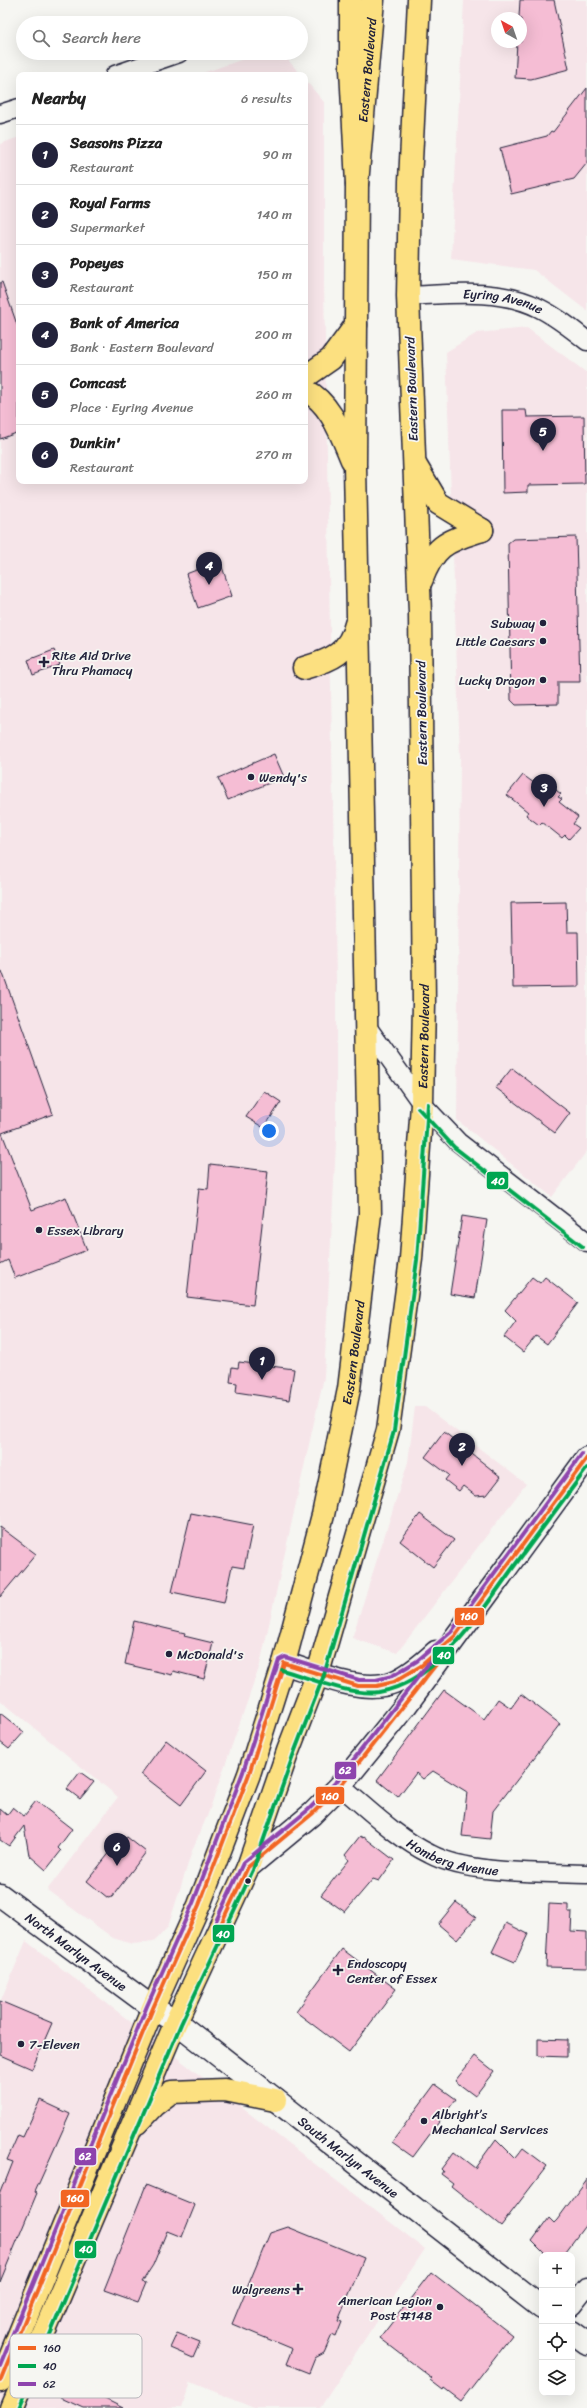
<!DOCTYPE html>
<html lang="en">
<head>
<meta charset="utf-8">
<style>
  body { margin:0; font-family:Sriracha,sans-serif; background:#f2f2f2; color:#222 }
  .controls { position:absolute; right:12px; bottom:12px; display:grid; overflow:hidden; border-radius:8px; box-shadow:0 4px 16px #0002 }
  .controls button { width:36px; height:36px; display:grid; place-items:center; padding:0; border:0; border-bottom:1px solid #e0e0e0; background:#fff; color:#222; font:20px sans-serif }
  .compass { position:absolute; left:491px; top:12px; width:36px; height:36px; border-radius:50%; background:#fff; box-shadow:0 4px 16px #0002; rotate:320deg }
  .you { position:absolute; left:269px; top:1131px; width:14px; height:14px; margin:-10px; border:3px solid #fff; border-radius:50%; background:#1a73e8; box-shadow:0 0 0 6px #1a73e833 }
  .badge { display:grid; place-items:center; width:26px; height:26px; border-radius:50%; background:#22223b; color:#fff; font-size:13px; font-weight:700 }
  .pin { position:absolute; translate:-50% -33px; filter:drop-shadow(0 1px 2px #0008) }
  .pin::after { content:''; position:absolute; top:21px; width:14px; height:12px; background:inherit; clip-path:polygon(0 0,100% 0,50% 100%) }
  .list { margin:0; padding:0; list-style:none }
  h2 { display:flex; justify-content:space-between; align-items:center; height:52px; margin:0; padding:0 16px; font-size:17px }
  h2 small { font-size:13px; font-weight:400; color:#767676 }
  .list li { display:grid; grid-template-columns:26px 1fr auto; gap:12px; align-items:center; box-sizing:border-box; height:60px; padding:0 16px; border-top:1px solid #e0e0e0 }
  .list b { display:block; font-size:15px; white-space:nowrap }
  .list p { margin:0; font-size:13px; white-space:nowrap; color:#767676 }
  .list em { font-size:13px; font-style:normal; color:#767676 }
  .icon { flex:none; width:22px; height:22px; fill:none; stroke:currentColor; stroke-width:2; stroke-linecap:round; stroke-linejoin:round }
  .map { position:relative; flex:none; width:587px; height:2408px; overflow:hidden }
  .search { position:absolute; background:#fff; box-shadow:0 4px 16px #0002; left:16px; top:16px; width:292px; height:44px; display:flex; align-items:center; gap:10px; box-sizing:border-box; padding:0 14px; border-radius:22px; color:#767676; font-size:15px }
  .panel { position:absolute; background:#fff; box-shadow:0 4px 16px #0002; left:16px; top:72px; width:292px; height:412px; border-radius:8px }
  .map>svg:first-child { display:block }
</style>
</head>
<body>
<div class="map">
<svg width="587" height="2408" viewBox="0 0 587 2408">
  <rect width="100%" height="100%" fill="#f6f6f2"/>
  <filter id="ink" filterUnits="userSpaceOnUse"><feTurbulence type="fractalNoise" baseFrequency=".025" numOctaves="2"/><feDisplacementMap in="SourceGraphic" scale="8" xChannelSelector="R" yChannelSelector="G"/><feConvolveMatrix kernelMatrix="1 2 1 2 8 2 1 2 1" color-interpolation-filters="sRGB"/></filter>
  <g filter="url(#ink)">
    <g fill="#f6e5e9" fill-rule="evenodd">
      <path d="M464,0H587V311L534,270L451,259ZM497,18H521V42H497Z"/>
      <polygon points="261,53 282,53 301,75 197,75"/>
      <polygon points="305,80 324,102 324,282 336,980 336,1143 324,1377 260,1665 208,1814 193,1848 168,1927 154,1942 132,1944 113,1938 47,1890 118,1797 0,1700 0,144 19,137 19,481 305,481"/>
      <polygon points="527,328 587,373 587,1151 552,1197 457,1120 460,756 446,352 477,333"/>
      <polygon points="415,1407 425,1407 526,1484 397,1653 352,1638 408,1462"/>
      <polygon points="26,1941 425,2249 320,2408 254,2408 191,2382 181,2408 0,2408 0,2002"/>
    </g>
    <g fill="#f5bdd4" stroke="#22223b">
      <polygon points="520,0 554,0 569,69 531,79 515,78 517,42 521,42 521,18 517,18 519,17"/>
      <polygon points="587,88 587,163 574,179 511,194 500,148 547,136 551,131 553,132"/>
      <polygon points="2,282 19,330 19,432 0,439 0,283"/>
      <polygon points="502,410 526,410 527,417 584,416 585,484 528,485 528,492 503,493"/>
      <polygon points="576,537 580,682 558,682 558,704 516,705 511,700 508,543 513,539"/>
      <polygon points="220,561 232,596 198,608 186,574"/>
      <polygon points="54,650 60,665 33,675 28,660"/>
      <polygon points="274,754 284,777 228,800 218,778"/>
      <polygon points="523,775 538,786 543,780 561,794 558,797 562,799 559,802 578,817 573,824 579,828 569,839 565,835 562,838 542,822 539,825 526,815 528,812 507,795"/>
      <polygon points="566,902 567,932 578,932 579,987 513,988 511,903"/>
      <polygon points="0,971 2,971 53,1114 2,1133 32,1210 66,1197 87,1250 15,1278 8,1260 0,1264"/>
      <polygon points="512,1068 570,1113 555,1133 496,1088"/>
      <polygon points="264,1091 281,1102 264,1128 246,1117"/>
      <polygon points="210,1164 268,1171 253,1305 187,1297 199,1188 208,1189"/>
      <polygon points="462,1216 487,1220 475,1298 450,1294"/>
      <polygon points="532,1277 540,1283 545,1277 578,1303 547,1344 536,1336 523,1352 504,1337 516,1321 505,1310"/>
      <polygon points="239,1362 294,1369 289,1400 236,1392 237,1383 230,1382 232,1367 238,1368"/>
      <polygon points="444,1432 501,1477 487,1495 476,1496 463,1486 459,1491 445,1480 449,1475 425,1457"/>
      <polygon points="191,1513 253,1525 244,1568 232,1566 224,1603 172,1592"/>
      <polygon points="420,1514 454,1540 433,1567 400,1541"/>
      <polygon points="0,1527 36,1554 0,1597"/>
      <polygon points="134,1621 185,1633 184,1636 213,1643 204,1679 173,1671 172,1675 125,1664"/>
      <polygon points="444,1690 484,1719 498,1699 511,1708 521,1694 560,1724 493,1811 490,1839 462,1836 467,1792 433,1771 423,1779 416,1773 398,1797 377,1780"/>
      <polygon points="0,1713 24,1732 9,1749 0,1742"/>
      <polygon points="166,1740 206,1771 181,1805 141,1774"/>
      <polygon points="80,1772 94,1782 80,1799 67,1789"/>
      <polygon points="36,1801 72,1829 58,1848 61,1851 46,1870 29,1855 24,1826 9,1846 0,1840 0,1809 7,1815 13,1807 24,1816"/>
      <polygon points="360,1836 363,1838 364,1837 394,1860 379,1881 373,1879 345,1912 321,1895 349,1860 345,1855"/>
      <polygon points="127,1837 146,1852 112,1897 108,1898 87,1881 119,1841 122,1841"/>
      <polygon points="456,1902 476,1917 457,1940 438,1924"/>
      <polygon points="549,1904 568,1905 568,1912 572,1912 571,1931 587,1932 587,1968 546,1967"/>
      <polygon points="506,1923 528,1934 515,1962 492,1952"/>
      <polygon points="342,1949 396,1989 349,2052 296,2012"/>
      <polygon points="0,2001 52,2023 32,2069 0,2055"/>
      <polygon points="538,2039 567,2040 567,2057 538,2056"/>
      <polygon points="475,2056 494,2071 475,2096 455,2081"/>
      <polygon points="435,2084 456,2099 413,2157 392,2142"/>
      <polygon points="40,2100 70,2114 35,2192 37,2193 0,2282 0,2195 13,2162 7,2160 18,2135 23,2137"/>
      <polygon points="496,2139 515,2158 523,2148 547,2166 501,2226 451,2186 453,2183 441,2174 443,2171 441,2169 454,2152 475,2168"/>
      <polygon points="587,2179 587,2223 563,2255 546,2255 532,2241 549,2218 554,2223 557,2220"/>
      <polygon points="146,2185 195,2205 182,2237 167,2231 153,2265 142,2282 146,2283 138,2302 104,2290"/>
      <polygon points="288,2227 364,2258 338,2321 342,2322 336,2337 332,2335 324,2353 315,2358 309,2373 286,2364 292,2349 232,2324 270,2233"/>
      <polygon points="431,2272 512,2335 461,2401 444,2388 443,2390 430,2380 432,2378 380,2338"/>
      <polygon points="177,2333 200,2342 193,2358 170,2348"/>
      <polygon points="70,2377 101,2391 99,2396 123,2408 83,2408 61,2398"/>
    </g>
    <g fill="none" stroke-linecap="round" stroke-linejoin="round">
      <g stroke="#22223b" stroke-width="21">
        <g id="minor">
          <polyline points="115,75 179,53"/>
          <polyline points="0,114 19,108"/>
          <path id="s1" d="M408,296C451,294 500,288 539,308C557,317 572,329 587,341"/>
          <polyline points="365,1024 422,1104 458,1142 587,1242"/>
          <path id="s2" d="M340,1786C368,1809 397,1838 430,1854C469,1875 543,1872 587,1874"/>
          <polyline points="572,2306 587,2287"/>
        </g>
      </g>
      <g stroke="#22223b" stroke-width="25">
        <g id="tertiary">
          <path d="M284,1663C315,1673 362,1695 394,1682C409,1676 424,1663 436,1652"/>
          <polyline points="248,1867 312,1814 340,1786 406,1705 587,1458"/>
          <path id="s3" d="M0,1895L153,2008L176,2022L542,2308"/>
          <polyline points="572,2332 587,2343"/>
        </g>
      </g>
      <g stroke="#22223b" stroke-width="25">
        <g id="primary">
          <polyline points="305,377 331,359 356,325"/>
          <path d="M305,390C331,403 341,434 352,460"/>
          <polyline points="416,466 438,503 482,530"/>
          <path d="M421,581C435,544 446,542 482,530"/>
          <path d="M304,668C332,660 349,653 356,624"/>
          <polyline points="137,2123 154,2105 171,2092 225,2090 275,2100"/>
          <path id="s4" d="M0,2381L153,2008L199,1905L249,1774L284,1663L323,1515L349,1389L370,1214L355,466L357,184L373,0"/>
          <path id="s5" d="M12,2408L176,2022L248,1867L288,1751L318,1673L388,1430L411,1259L422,1104L424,1003L420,613L408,296L410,181L419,0"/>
        </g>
      </g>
      <g stroke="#22223b" stroke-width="25">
        <polyline id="motorway" points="351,0 351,69 357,184"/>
      </g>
      <use href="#minor" stroke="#f6f6f2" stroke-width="18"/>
      <use href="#tertiary" stroke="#f6f6f2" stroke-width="22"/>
      <use href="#primary" stroke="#fce080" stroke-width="22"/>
      <use href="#motorway" stroke="#fce080" stroke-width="22"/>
      <g stroke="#f6f6f2" stroke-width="7">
        <g id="bus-1">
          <polyline points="221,1924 248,1867 312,1814 340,1786 438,1662"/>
          <polyline points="0,2381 153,2008 199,1905 249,1774 284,1663 358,1686 377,1686 394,1682 421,1666 455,1636 587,1458"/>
        </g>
      </g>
      <g stroke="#f6f6f2" stroke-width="7">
        <g id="bus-2">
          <polyline points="418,1108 454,1147 583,1247"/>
          <path d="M282,1670C310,1678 350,1696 379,1692C439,1682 482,1610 515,1565C539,1533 563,1500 587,1468"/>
          <polyline points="19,2408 181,2024 253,1870 294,1753 324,1675 394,1431 417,1260 428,1104"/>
        </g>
      </g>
      <g stroke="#f6f6f2" stroke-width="7">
        <g id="bus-3">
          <polyline points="216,1921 243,1863 308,1810 336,1782 433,1658"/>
          <polyline points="0,2365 147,2006 193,1903 243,1772 279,1660 285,1657 359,1680 376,1680 392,1676 417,1661 451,1632 582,1454"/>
        </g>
      </g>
      <use href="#bus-1" stroke="#f26522" stroke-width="4"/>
      <use href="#bus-2" stroke="#00a651" stroke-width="4"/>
      <use href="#bus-3" stroke="#8e44ad" stroke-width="4"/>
    </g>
  </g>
  <g fill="#22223b" stroke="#f6f6f2" stroke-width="1.5">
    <circle cx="543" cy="623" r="4"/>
    <circle cx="543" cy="641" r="4"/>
    <path d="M42 656h4v4h4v4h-4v4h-4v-4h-4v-4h4z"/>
    <circle cx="543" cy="680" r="4"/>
    <circle cx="251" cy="777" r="4"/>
    <circle cx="39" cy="1230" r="4"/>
    <circle cx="169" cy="1654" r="4"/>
    <circle cx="248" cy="1881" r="3.5"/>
    <path d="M336 1964h4v4h4v4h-4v4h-4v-4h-4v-4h4z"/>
    <circle cx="21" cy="2044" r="4"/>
    <circle cx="424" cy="2121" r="4"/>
    <path d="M296 2283h4v4h4v4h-4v4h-4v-4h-4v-4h4z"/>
    <circle cx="440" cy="2307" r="4"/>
  </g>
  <g text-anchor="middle" stroke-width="3.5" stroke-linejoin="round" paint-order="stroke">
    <g font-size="13" fill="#22223b" stroke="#f6f6f2">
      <text dy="5" stroke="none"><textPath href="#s4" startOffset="2375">Eastern Boulevard</textPath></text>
      <text dy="5" stroke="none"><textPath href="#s1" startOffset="96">Eyring Avenue</textPath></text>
      <text transform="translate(411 389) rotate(-92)" y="5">Eastern Boulevard</text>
      <text transform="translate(421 713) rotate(-91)" y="5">Eastern Boulevard</text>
      <text dy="5" stroke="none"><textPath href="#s5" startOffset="1445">Eastern Boulevard</textPath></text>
      <text dy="5" stroke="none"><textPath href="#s4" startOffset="1091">Eastern Boulevard</textPath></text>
      <text dy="5" stroke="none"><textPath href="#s2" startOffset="136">Homberg Avenue</textPath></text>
      <text dy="5" stroke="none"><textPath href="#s3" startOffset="95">North Marlyn Avenue</textPath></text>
      <text dy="5" stroke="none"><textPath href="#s3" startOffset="436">South Marlyn Avenue</textPath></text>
    </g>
    <g font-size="13" fill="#22223b" stroke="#f6f6f2" text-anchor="start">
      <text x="535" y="628" text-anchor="end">Subway</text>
      <text x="535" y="646" text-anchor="end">Little Caesars</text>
      <text x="52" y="660">Rite Aid Drive<tspan x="52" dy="15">Thru Phamacy</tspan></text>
      <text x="535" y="685" text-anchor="end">Lucky Dragon</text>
      <text x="259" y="782">Wendy's</text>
      <text x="47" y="1235">Essex Library</text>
      <text x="177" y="1659">McDonald's</text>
      <text x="347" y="1968">Endoscopy<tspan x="347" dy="15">Center of Essex</tspan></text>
      <text x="29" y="2049">7-Eleven</text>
      <text x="432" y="2119">Albright’s<tspan x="432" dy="15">Mechanical Services</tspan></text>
      <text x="290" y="2294" text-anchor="end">Walgreens</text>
      <text x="432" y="2305" text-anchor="end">American Legion<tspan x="432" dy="15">Post #148</tspan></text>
    </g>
  </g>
  <rect x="10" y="2334" width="132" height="64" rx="6" fill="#f6f6f2" stroke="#b6b6bb" stroke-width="1"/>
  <rect x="18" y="2346" width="18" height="4" fill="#f26522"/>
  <rect x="18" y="2364" width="18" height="4" fill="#00a651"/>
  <rect x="18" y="2382" width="18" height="4" fill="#8e44ad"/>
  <g font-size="11" fill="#22223b">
    <text x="43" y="2352">160</text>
    <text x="43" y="2370">40</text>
    <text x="43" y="2388">62</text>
  </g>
  <g stroke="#f6f6f2" stroke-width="1.5">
    <rect x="486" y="1171" width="23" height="19" rx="4" fill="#00a651"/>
    <rect x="454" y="1607" width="31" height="19" rx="4" fill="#f26522"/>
    <rect x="432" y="1646" width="23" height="19" rx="4" fill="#00a651"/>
    <rect x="334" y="1761" width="23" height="19" rx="4" fill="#8e44ad"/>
    <rect x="315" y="1786" width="30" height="19" rx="4" fill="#f26522"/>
    <rect x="212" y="1924" width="23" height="19" rx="4" fill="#00a651"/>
    <rect x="74" y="2147" width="23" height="19" rx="4" fill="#8e44ad"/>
    <rect x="60" y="2189" width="30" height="19" rx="4" fill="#f26522"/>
    <rect x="74" y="2240" width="23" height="19" rx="4" fill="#00a651"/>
  </g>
  <g font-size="11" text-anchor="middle" font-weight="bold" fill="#fff">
    <text x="498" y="1185">40</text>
    <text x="469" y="1620">160</text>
    <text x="444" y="1659">40</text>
    <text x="345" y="1774">62</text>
    <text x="330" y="1800">160</text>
    <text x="223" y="1938">40</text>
    <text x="85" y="2160">62</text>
    <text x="75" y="2202">160</text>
    <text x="86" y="2253">40</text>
  </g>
</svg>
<div class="controls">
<button>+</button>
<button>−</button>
<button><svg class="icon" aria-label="locate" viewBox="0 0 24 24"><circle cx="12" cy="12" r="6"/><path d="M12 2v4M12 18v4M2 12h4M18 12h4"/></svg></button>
<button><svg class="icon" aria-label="layers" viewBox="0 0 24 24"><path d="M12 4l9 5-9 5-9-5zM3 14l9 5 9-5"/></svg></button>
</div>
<svg class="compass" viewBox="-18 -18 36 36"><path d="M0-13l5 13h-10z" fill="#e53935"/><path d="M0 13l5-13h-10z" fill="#767676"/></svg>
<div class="you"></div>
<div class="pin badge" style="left:262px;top:1380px">1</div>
<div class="pin badge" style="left:462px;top:1466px">2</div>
<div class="pin badge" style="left:544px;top:807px">3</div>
<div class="pin badge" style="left:209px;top:585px">4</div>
<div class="pin badge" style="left:543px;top:451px">5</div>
<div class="pin badge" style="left:117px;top:1866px">6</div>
<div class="search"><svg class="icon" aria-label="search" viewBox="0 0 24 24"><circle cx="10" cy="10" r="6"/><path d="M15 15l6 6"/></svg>Search here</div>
<section class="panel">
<h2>Nearby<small>6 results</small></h2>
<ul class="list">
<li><span class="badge">1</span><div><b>Seasons Pizza</b><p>Restaurant</p></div><em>90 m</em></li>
<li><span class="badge">2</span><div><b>Royal Farms</b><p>Supermarket</p></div><em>140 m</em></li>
<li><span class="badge">3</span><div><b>Popeyes</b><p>Restaurant</p></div><em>150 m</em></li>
<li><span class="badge">4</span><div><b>Bank of America</b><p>Bank · Eastern Boulevard</p></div><em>200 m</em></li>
<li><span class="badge">5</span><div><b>Comcast</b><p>Place · Eyring Avenue</p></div><em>260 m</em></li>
<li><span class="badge">6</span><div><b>Dunkin'</b><p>Restaurant</p></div><em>270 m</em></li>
</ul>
</section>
</div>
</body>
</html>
